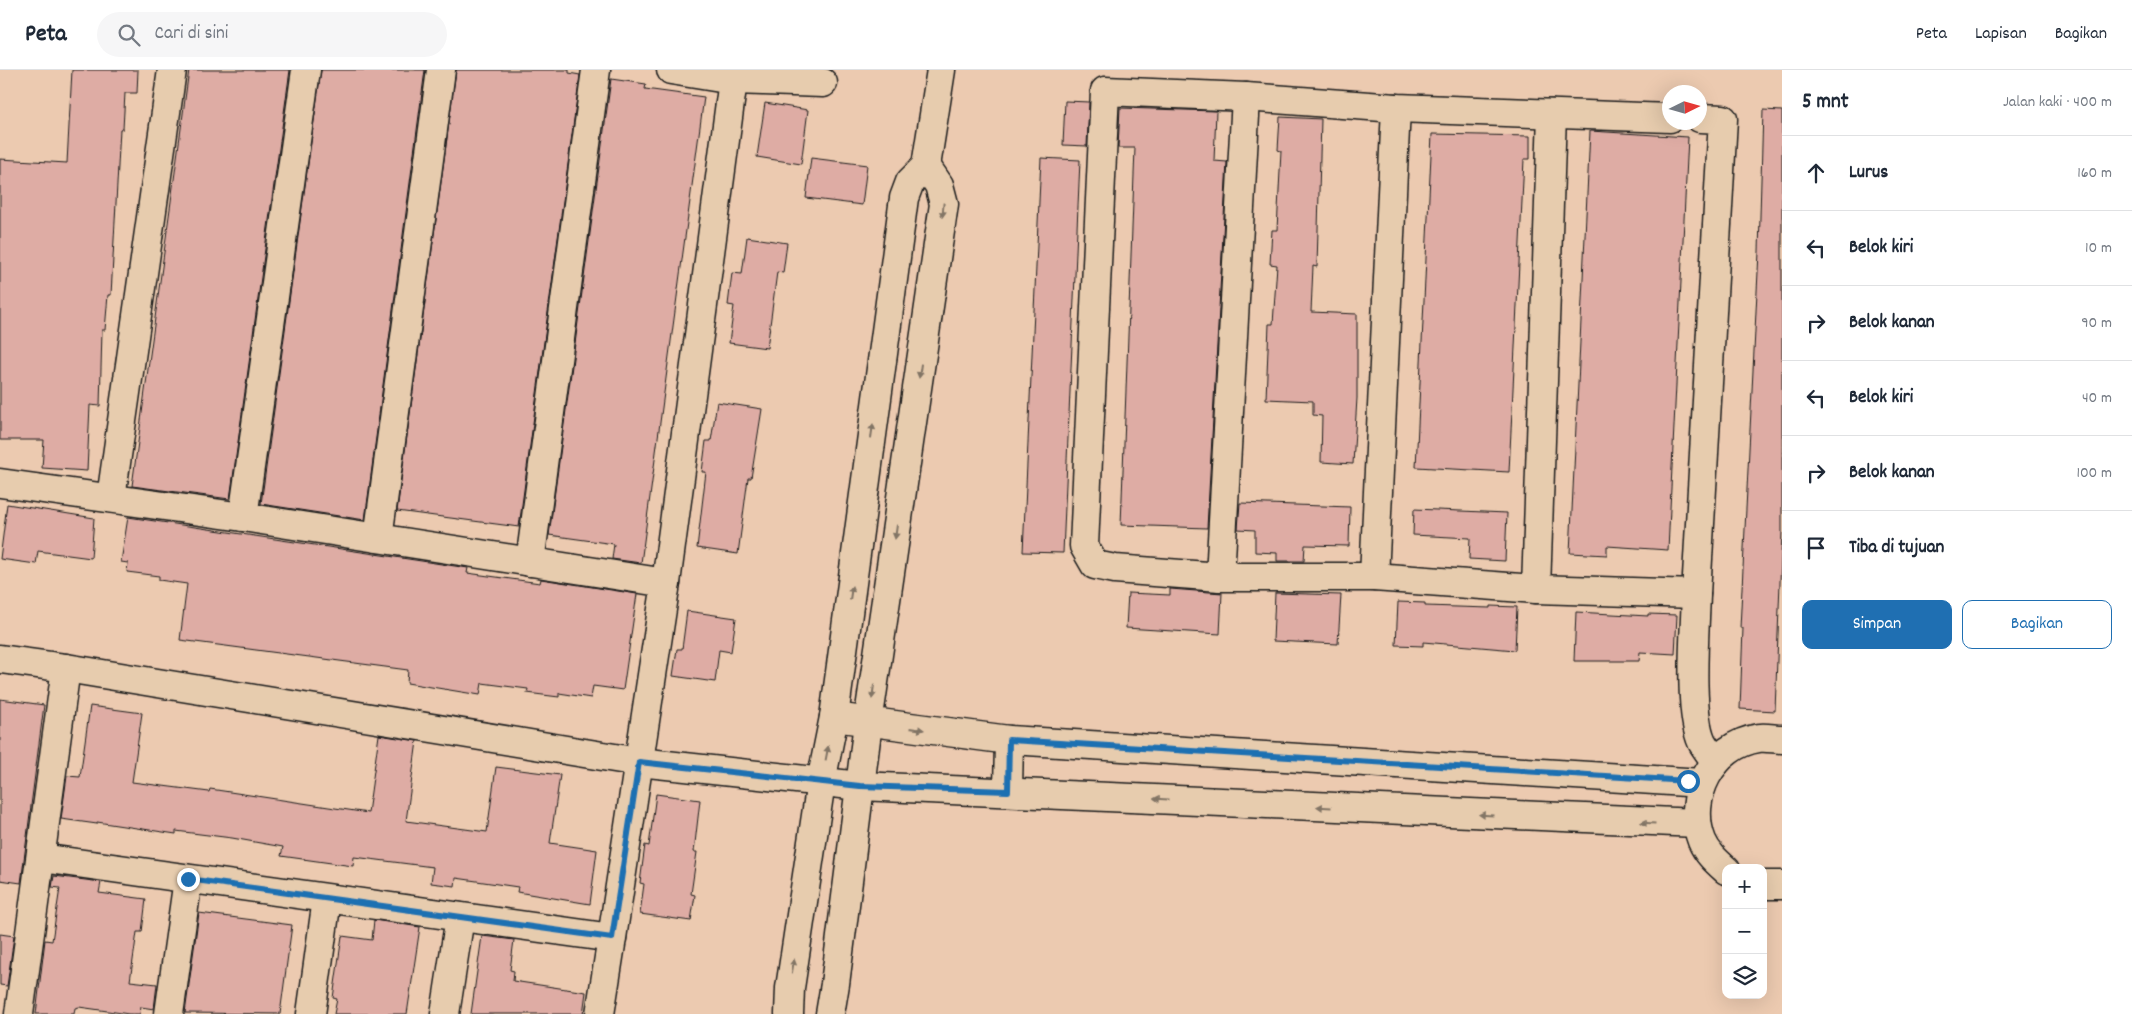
<!DOCTYPE html>
<html lang="id">
<head>
<meta charset="utf-8">
<style>
  body { margin:0; font-family:Dekko,sans-serif; background:#f6f6f7; color:#1f2937 }
  .controls { position:absolute; right:15px; bottom:15px; display:grid; overflow:hidden; border-radius:10px; box-shadow:0 5px 20px #0002 }
  .controls button { width:45px; height:45px; display:grid; place-items:center; padding:0; border:0; border-bottom:1px solid #e0e1e3; background:#fff; color:#1f2937; font:25px sans-serif }
  .compass { position:absolute; left:1662px; top:15px; width:45px; height:45px; border-radius:50%; background:#fff; box-shadow:0 5px 20px #0002; rotate:85deg }
  .stop { position:absolute; width:15px; height:15px; margin:-11px; border:4px solid #1f6fb2; border-radius:50%; background:#fff }
  .stop.end { background:#1f6fb2; border-color:#fff; box-shadow:0 1px 5px #0008 }
  .list { margin:0; padding:0; list-style:none }
  h2 { display:flex; justify-content:space-between; align-items:center; height:65px; margin:0; padding:0 20px; font-size:21px }
  h2 small { font-size:16px; font-weight:400; color:#747a83 }
  .list li { display:grid; grid-template-columns:32px 1fr auto; gap:15px; align-items:center; box-sizing:border-box; height:75px; padding:0 20px; border-top:1px solid #e0e1e3 }
  .list b { display:block; font-size:19px; white-space:nowrap }
  .list em { font-size:16px; font-style:normal; color:#747a83 }
  .actions { display:flex; gap:10px; padding:15px 20px }
  .actions a { flex:1; padding:11px 0; border:1px solid #1f6fb2; border-radius:10px; text-align:center; font-size:18px; color:#1f6fb2 }
  .actions .main { background:#1f6fb2; color:#fff }
  .icon { flex:none; width:28px; height:28px; fill:none; stroke:currentColor; stroke-width:2; stroke-linecap:round; stroke-linejoin:round }
  .map { position:relative; flex:none; width:1782px; height:944px; overflow:hidden }
  header { display:flex; align-items:center; gap:30px; box-sizing:border-box; height:70px; padding:0 25px; background:#fff; border-bottom:1px solid #e0e1e3 }
  header strong { font-size:24px }
  nav { display:flex; gap:28px; margin-inline-start:auto; font-size:18px }
  .search { width:350px; height:45px; background:#f6f6f7; display:flex; align-items:center; gap:12px; box-sizing:border-box; padding:0 18px; border-radius:28px; color:#747a83; font-size:19px }
  main { display:flex }
  aside { flex:1; background:#fff }
  .map>svg:first-child { display:block }
</style>
</head>
<body>
<header>
<strong>Peta</strong>
<div class="search"><svg class="icon" aria-label="search" viewBox="0 0 24 24"><circle cx="10" cy="10" r="6"/><path d="M15 15l6 6"/></svg>Cari di sini</div>
<nav><a>Peta</a><a>Lapisan</a><a>Bagikan</a></nav>
</header>
<main>
<div class="map">
<svg width="1782" height="944" viewBox="0 0 1782 944">
  <rect width="100%" height="100%" fill="#eccab0"/>
  <filter id="ink" filterUnits="userSpaceOnUse"><feTurbulence type="fractalNoise" baseFrequency=".02" numOctaves="2"/><feDisplacementMap in="SourceGraphic" scale="10" xChannelSelector="R" yChannelSelector="G"/><feConvolveMatrix kernelMatrix="1 2 1 2 8 2 1 2 1" color-interpolation-filters="sRGB"/></filter>
  <g filter="url(#ink)">
    <g fill="#deaca4" stroke="#1c1c1c">
      <polygon points="72,0 138,0 137,23 125,23 123,59 120,59 111,225 108,225 105,260 102,260 100,336 90,335 87,401 42,398 44,370 0,370 0,89 67,93"/>
      <polygon points="189,0 290,0 230,429 132,416"/>
      <polygon points="321,0 425,0 365,450 261,434"/>
      <polygon points="456,0 569,0 569,3 580,5 519,457 397,441"/>
      <polygon points="611,9 646,14 645,19 704,27 641,493 612,489 614,474 549,465"/>
      <polygon points="1065,31 1089,32 1087,76 1063,75"/>
      <polygon points="765,33 808,40 801,94 757,87"/>
      <polygon points="1120,38 1216,41 1214,91 1227,92 1207,458 1121,455 1135,78 1118,78"/>
      <polygon points="1763,40 1782,41 1782,461 1775,641 1740,639 1743,558 1740,558 1759,182"/>
      <polygon points="1280,47 1321,49 1317,197 1313,196 1311,242 1357,244 1357,328 1353,394 1321,392 1322,346 1313,345 1313,331 1266,329 1269,254 1273,254 1277,195 1270,194 1272,160 1277,160 1281,81 1278,80"/>
      <polygon points="1590,61 1688,67 1668,480 1607,476 1607,485 1570,483"/>
      <polygon points="1432,64 1530,66 1530,89 1524,89 1509,402 1416,397"/>
      <polygon points="811,88 867,95 862,135 806,128"/>
      <polygon points="1041,88 1080,90 1063,483 1023,482"/>
      <polygon points="747,167 787,173 783,203 777,202 767,278 729,273 734,236 728,235 732,203 742,204"/>
      <polygon points="717,332 762,339 751,408 748,408 738,484 697,478 706,402 702,402 706,371 711,371"/>
      <polygon points="1240,433 1350,437 1349,476 1305,475 1304,491 1277,491 1277,483 1255,482 1255,460 1238,459"/>
      <polygon points="7,434 94,448 91,488 38,481 36,494 0,489"/>
      <polygon points="1414,439 1507,443 1505,491 1469,489 1470,468 1413,465"/>
      <polygon points="128,447 468,498 467,503 540,513 541,509 637,524 623,620 593,616 591,628 559,623 559,627 527,623 528,619 482,613 480,625 407,613 408,600 180,570 187,514 159,510 159,506 127,502 128,493 121,492"/>
      <polygon points="1170,519 1222,523 1220,564 1126,558 1128,523 1170,525"/>
      <polygon points="1275,523 1341,525 1338,574 1273,571"/>
      <polygon points="1398,532 1425,533 1425,536 1490,538 1490,536 1517,537 1515,580 1423,572 1423,576 1396,575"/>
      <polygon points="687,541 736,548 731,582 719,580 715,612 673,606 677,579 682,579"/>
      <polygon points="1576,542 1648,546 1648,544 1677,545 1675,584 1640,582 1639,591 1574,591"/>
      <polygon points="0,629 44,635 21,813 0,810"/>
      <polygon points="90,636 142,643 132,712 209,722 210,719 368,743 379,665 417,671 406,751 487,762 496,697 560,705 550,773 597,780 590,834 517,822 518,817 456,808 455,816 431,813 433,797 354,787 353,796 281,786 283,777 232,768 176,761 176,764 97,752 97,754 61,749 67,706 80,707"/>
      <polygon points="656,724 700,730 694,782 697,782 691,824 695,825 691,851 640,844 644,814 640,813 645,775 649,776"/>
      <polygon points="54,806 101,812 99,823 146,829 142,862 137,862 130,911 157,914 154,939 141,937 140,944 129,944 79,937 75,938 74,944 36,944 45,870 52,871 60,818 52,817"/>
      <polygon points="199,843 292,855 280,944 185,943"/>
      <polygon points="374,850 420,857 407,944 334,944 337,929 333,928 342,866 372,870"/>
      <polygon points="0,864 14,866 7,916 0,915"/>
      <polygon points="482,866 514,870 510,900 514,901 513,911 586,922 583,944 471,944"/>
    </g>
    <g fill="none" stroke-linecap="round" stroke-linejoin="round">
      <g stroke="#1c1c1c" stroke-width="31">
        <g id="minor">
          <polyline points="671,0 733,10 823,13"/>
          <polyline points="1670,48 1396,38 1246,27 1105,21 1084,476 1095,495 1115,499 1220,507 1374,507 1536,519 1696,524"/>
          <path d="M1700,48L1723,49L1696,524C1695,560 1688,642 1702,672C1706,679 1711,685 1716,692"/>
          <polyline points="0,413 243,447 666,513"/>
          <polyline points="111,428 172,0"/>
          <polyline points="243,447 306,0"/>
          <polyline points="378,468 441,0"/>
          <polyline points="530,492 596,0"/>
          <polyline points="1220,507 1246,27"/>
          <polyline points="1374,507 1396,38"/>
          <polyline points="1536,519 1552,44"/>
          <polyline points="0,589 66,598 639,692 860,716 1697,753"/>
          <polyline points="834,647 1009,670 1702,713"/>
          <polyline points="1008,721 1009,670"/>
          <polyline points="41,788 612,868 666,513 733,10"/>
          <path d="M1726,800C1716,791 1707,783 1702,771C1685,728 1712,675 1759,668C1766,667 1775,669 1782,669"/>
          <polyline points="1763,815 1782,815"/>
          <polyline points="19,944 66,598"/>
          <polyline points="169,944 188,809"/>
          <polyline points="311,944 327,829"/>
          <polyline points="445,944 460,847"/>
          <polyline points="600,944 612,868"/>
        </g>
      </g>
      <g stroke="#1c1c1c" stroke-width="31">
        <g id="tertiary">
          <polyline points="789,944 790,918 821,712 834,647 904,128 910,112 926,96 941,0"/>
          <polyline points="830,944 835,914 868,653 944,134 939,115 926,96"/>
        </g>
      </g>
      <use href="#minor" stroke="#e7ccae" stroke-width="28"/>
      <use href="#tertiary" stroke="#e7ccae" stroke-width="28"/>
    </g>
    <defs><path id="oneway-solid" d="M-6-.8H1V-3.2L6.5 0L1 3.2V.8H-6Z" transform="scale(1.25)"/></defs>
    <g fill="#827465">
      <use href="#oneway-solid" transform="translate(943 140) rotate(95)"/>
      <use href="#oneway-solid" transform="translate(920 301) rotate(98)"/>
      <use href="#oneway-solid" transform="translate(872 361) rotate(-82)"/>
      <use href="#oneway-solid" transform="translate(896 462) rotate(98)"/>
      <use href="#oneway-solid" transform="translate(851 523) rotate(-82)"/>
      <use href="#oneway-solid" transform="translate(873 622) rotate(98)"/>
      <use href="#oneway-solid" transform="translate(917 659) rotate(7)"/>
      <use href="#oneway-solid" transform="translate(827 683) rotate(-79)"/>
      <use href="#oneway-solid" transform="translate(1161 729) rotate(-177)"/>
      <use href="#oneway-solid" transform="translate(1324 737) rotate(-177)"/>
      <use href="#oneway-solid" transform="translate(1486 745) rotate(-177)"/>
      <use href="#oneway-solid" transform="translate(1648 753) rotate(-177)"/>
      <use href="#oneway-solid" transform="translate(793 896) rotate(-81)"/>
    </g>
  </g>
  <g fill="none" stroke-linecap="round" stroke-linejoin="round" filter="url(#ink)">
    <polyline stroke="#1f6fb2" stroke-width="6" points="188,809 612,868 639,692 860,716 1008,721 1009,670 1688,711"/>
  </g>
</svg>
<div class="controls">
<button>+</button>
<button>−</button>
<button><svg class="icon" aria-label="layers" viewBox="0 0 24 24"><path d="M12 4l9 5-9 5-9-5zM3 14l9 5 9-5"/></svg></button>
</div>
<svg class="compass" viewBox="-18 -18 36 36"><path d="M0-13l5 13h-10z" fill="#e53935"/><path d="M0 13l5-13h-10z" fill="#747a83"/></svg>
<div class="stop" style="left:1688px;top:711px"></div>
<div class="stop end" style="left:188px;top:809px"></div>
</div>
<aside>
<h2>5 mnt<small>Jalan kaki · 400 m</small></h2>
<ul class="list">
<li><svg class="icon" aria-label="ahead" viewBox="0 0 24 24"><path d="M12 20V5M6 11l6-6 6 6"/></svg><div><b>Lurus</b></div><em>160 m</em></li>
<li><svg class="icon" aria-label="left" viewBox="0 0 24 24"><path d="M17 20v-9H6M10 6l-5 5 5 5"/></svg><div><b>Belok kiri</b></div><em>10 m</em></li>
<li><svg class="icon" aria-label="right" viewBox="0 0 24 24"><path d="M7 20v-9h11M14 6l5 5-5 5"/></svg><div><b>Belok kanan</b></div><em>90 m</em></li>
<li><svg class="icon" aria-label="left" viewBox="0 0 24 24"><path d="M17 20v-9H6M10 6l-5 5 5 5"/></svg><div><b>Belok kiri</b></div><em>40 m</em></li>
<li><svg class="icon" aria-label="right" viewBox="0 0 24 24"><path d="M7 20v-9h11M14 6l5 5-5 5"/></svg><div><b>Belok kanan</b></div><em>100 m</em></li>
<li><svg class="icon" aria-label="arrive" viewBox="0 0 24 24"><path d="M6 21V4h12l-3 4 3 4H6"/></svg><div><b>Tiba di tujuan</b></div></li>
</ul>
<div class="actions"><a class="main">Simpan</a><a>Bagikan</a></div>
</aside>
</main>
</body>
</html>
